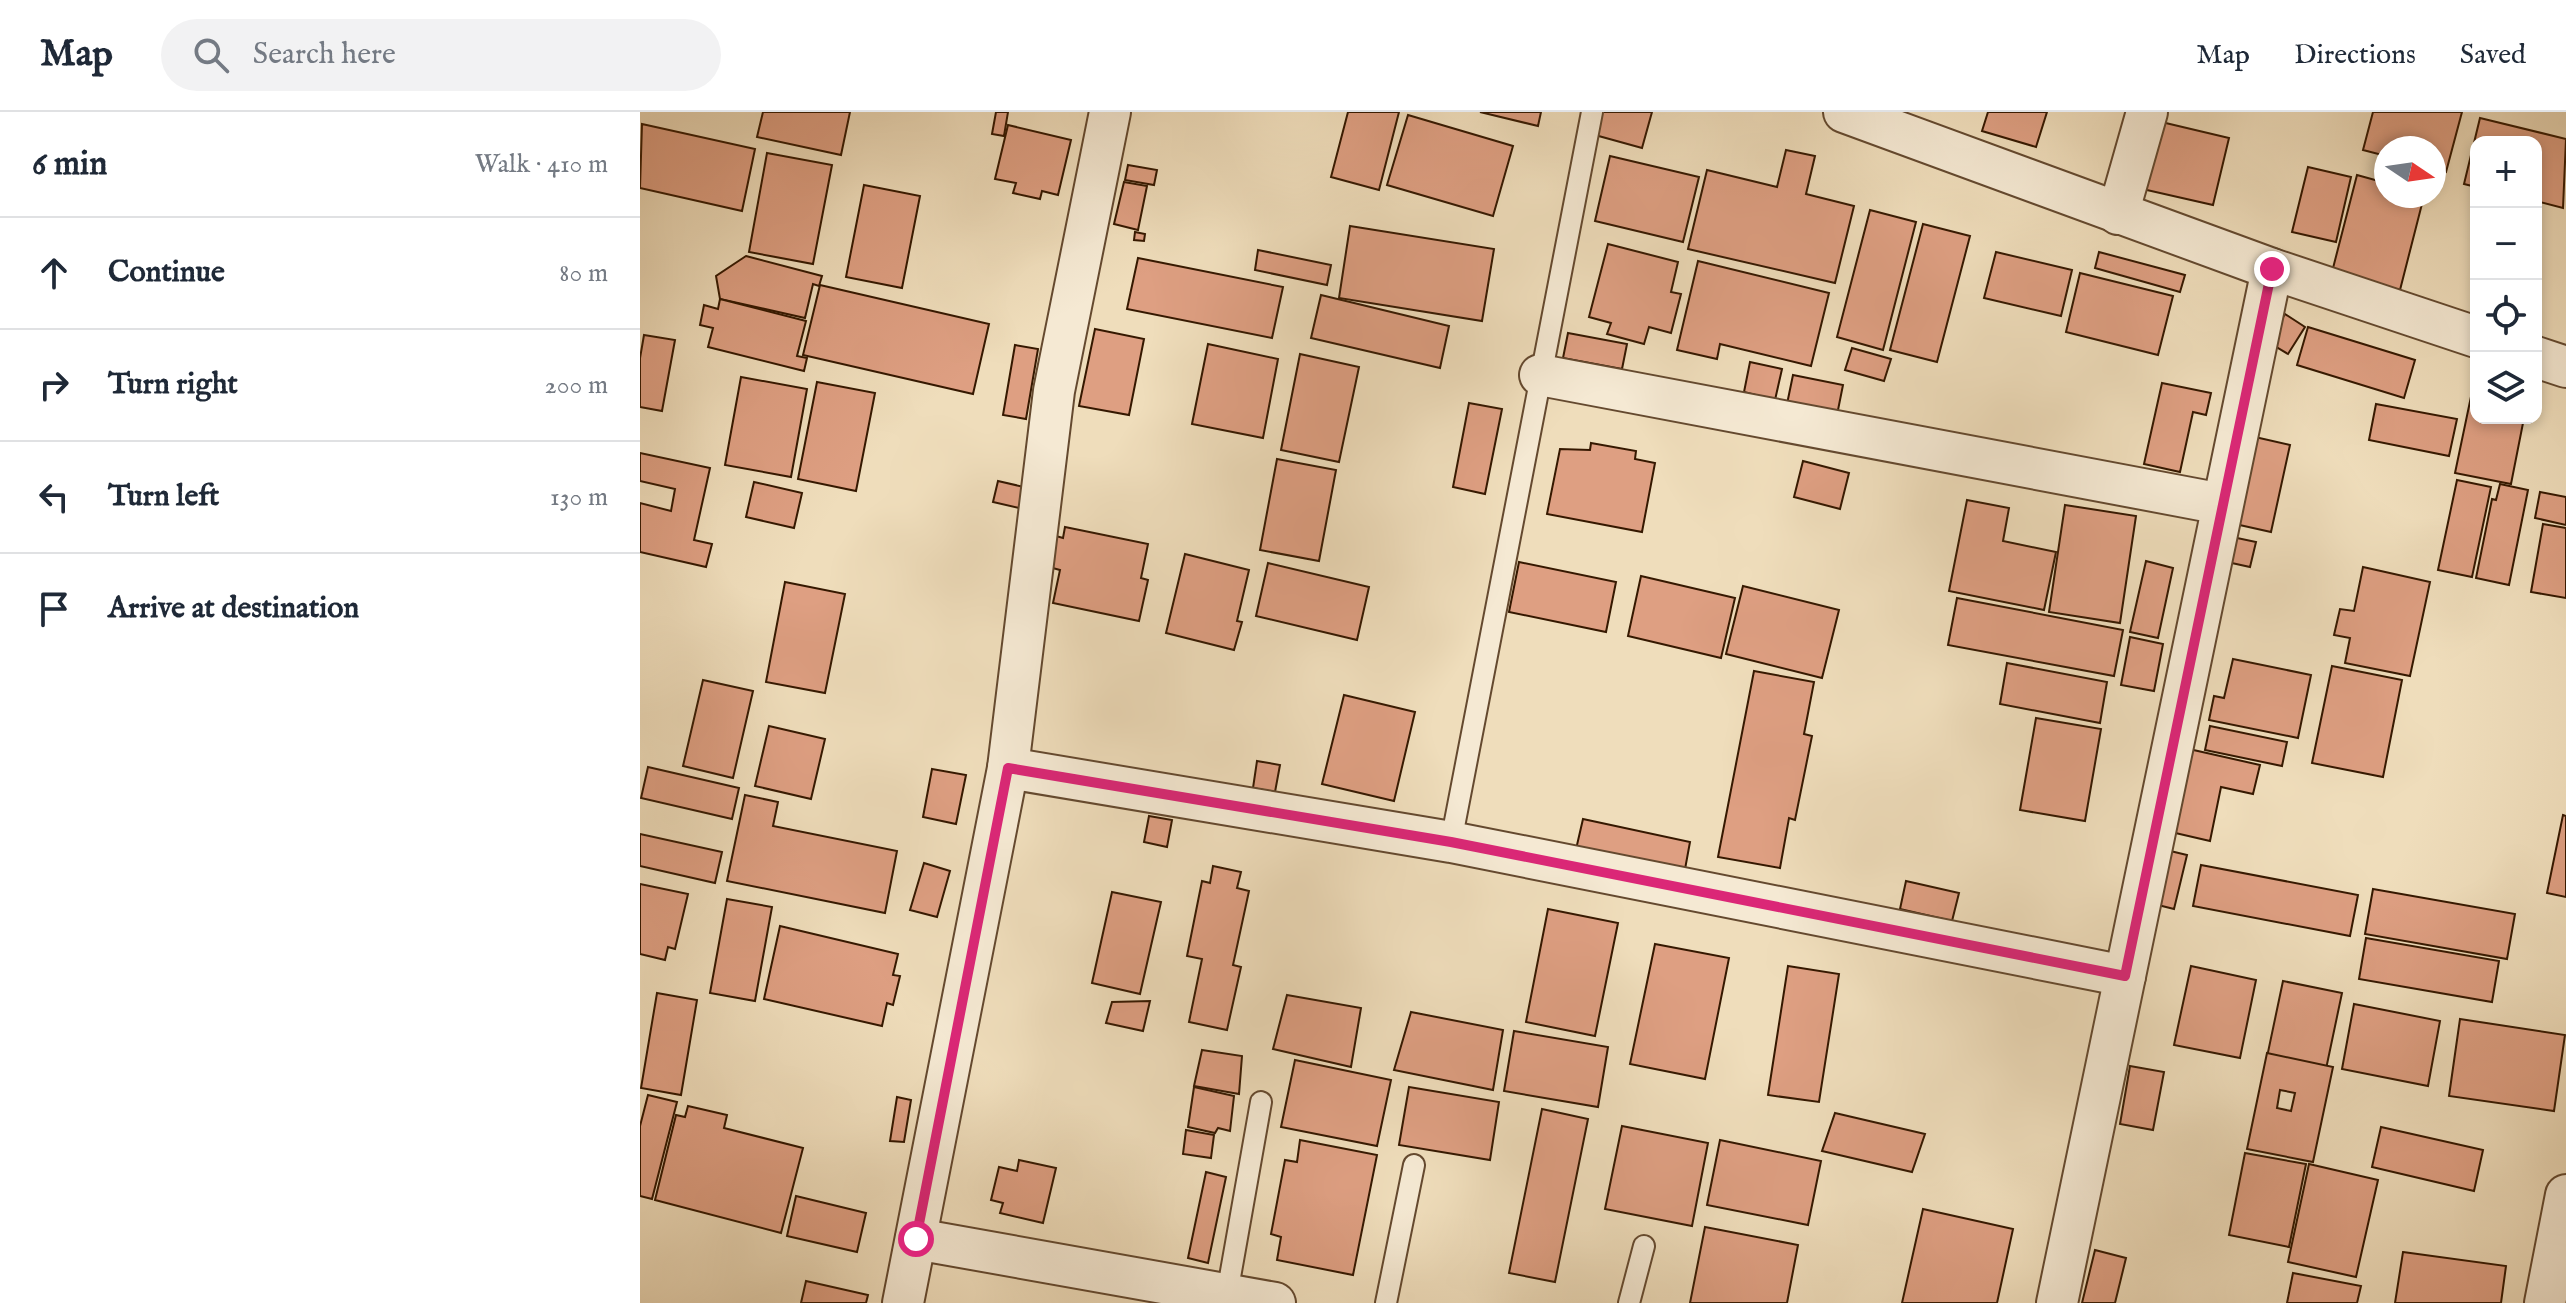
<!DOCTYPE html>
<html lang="en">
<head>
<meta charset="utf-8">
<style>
  body { margin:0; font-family:"IM FELL English",serif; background:#f2f2f3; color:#1f2937 }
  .controls { position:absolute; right:24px; top:24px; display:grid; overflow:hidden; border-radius:16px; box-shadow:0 4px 12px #0003 }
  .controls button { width:72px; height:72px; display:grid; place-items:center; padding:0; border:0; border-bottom:2px solid #e0e1e3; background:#fff; color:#1f2937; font:40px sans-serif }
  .compass { position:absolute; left:1734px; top:24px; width:72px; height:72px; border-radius:50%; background:#fff; box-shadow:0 4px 12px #0003; rotate:103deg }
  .stop { position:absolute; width:24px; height:24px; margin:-18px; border:6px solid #db2777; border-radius:50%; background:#fff }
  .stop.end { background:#db2777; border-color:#fff; box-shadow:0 2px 8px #0008 }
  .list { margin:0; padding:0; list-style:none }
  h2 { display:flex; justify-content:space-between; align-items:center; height:104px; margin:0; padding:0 32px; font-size:34px }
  h2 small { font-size:26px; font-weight:400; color:#747a83 }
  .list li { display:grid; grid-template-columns:52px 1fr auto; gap:24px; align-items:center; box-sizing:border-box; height:112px; padding:0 32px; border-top:2px solid #e0e1e3 }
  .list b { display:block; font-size:30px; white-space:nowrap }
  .list em { font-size:26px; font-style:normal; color:#747a83 }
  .icon { flex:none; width:44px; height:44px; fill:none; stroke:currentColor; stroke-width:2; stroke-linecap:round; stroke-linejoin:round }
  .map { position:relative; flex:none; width:1926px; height:1191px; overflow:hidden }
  header { display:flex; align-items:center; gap:48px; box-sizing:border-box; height:112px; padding:0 40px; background:#fff; border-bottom:2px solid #e0e1e3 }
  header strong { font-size:38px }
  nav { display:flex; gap:44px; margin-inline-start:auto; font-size:28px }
  .search { width:560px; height:72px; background:#f2f2f3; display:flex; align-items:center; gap:20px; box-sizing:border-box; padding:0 28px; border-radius:44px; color:#747a83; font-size:30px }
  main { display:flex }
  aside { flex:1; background:#fff }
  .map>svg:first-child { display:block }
</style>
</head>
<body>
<header>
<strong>Map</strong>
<div class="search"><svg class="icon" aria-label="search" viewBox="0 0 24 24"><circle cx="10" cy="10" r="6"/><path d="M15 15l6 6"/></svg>Search here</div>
<nav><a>Map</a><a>Directions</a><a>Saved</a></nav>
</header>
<main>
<aside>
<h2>6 min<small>Walk · 410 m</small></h2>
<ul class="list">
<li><svg class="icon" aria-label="ahead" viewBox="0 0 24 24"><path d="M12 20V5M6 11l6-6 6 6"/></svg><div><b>Continue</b></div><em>80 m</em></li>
<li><svg class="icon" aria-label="right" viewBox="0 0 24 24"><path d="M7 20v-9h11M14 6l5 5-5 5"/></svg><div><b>Turn right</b></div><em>200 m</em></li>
<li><svg class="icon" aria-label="left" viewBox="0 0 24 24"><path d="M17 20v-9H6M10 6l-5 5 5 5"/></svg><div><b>Turn left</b></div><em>130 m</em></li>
<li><svg class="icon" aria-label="arrive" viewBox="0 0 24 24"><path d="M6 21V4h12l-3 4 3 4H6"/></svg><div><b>Arrive at destination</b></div></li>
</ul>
</aside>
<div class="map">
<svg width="1926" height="1191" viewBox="0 0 1926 1191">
  <rect width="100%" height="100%" fill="#efddbb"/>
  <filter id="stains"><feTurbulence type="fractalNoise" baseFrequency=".0025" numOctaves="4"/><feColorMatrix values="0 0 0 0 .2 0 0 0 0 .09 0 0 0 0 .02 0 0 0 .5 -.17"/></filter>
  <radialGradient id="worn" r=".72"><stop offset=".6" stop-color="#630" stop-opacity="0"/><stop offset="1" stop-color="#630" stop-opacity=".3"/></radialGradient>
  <g fill="#de9f82" stroke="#351800" stroke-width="2" fill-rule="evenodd">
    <polygon points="123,0 210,0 201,43 117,25"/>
    <polygon points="356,0 368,0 364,24 352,22"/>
    <polygon points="708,0 759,0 739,78 691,65"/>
    <polygon points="840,0 901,0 898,14"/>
    <polygon points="961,0 1012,0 1002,36 955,23"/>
    <polygon points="1348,0 1407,0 1396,35 1342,19"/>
    <polygon points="1733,0 1822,0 1806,60 1794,57 1794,36 1746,36 1746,44 1723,38"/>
    <polygon points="768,3 873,34 853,104 747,73"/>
    <polygon points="1840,6 1926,27 1923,96 1896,89 1896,30 1836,30 1836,75 1824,72"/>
    <polygon points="1513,8 1589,26 1573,93 1498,76"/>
    <polygon points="2,12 115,37 102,99 0,76"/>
    <polygon points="368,13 431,28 418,83 402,79 400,87 373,81 376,71 355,67"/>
    <polygon points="1146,38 1175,44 1166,82 1214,94 1195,171 1048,137 1067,58 1137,75"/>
    <polygon points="127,41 192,53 173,152 109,140"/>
    <polygon points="970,44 1059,65 1043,130 955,109"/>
    <polygon points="488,53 517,58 514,73 485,68"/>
    <polygon points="1668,55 1711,65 1696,130 1652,120"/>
    <polygon points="1717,63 1746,71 1746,84 1784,84 1760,178 1692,160"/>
    <polygon points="484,70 507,74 498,118 474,112"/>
    <polygon points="224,73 280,84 262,176 206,165"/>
    <polygon points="1230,98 1276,110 1243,238 1197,225"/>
    <polygon points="1283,112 1330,124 1297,250 1250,238"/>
    <polygon points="710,114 854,137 842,209 699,186"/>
    <polygon points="495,120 505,122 504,129 494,128"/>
    <polygon points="968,132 1038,150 1031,180 1041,182 1031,221 1009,215 1004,232 967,222 971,211 949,205"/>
    <polygon points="618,138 691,153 687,173 615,158"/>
    <polygon points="1356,140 1432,158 1421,204 1344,186"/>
    <polygon points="1459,140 1545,163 1540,180 1455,156"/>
    <polygon points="106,144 182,164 179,174 173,172 165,206 80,187 76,164"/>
    <polygon points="498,146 643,175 632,226 487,197"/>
    <polygon points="1058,149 1189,181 1171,254 1080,232 1077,247 1037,238"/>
    <polygon points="1440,161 1533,184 1518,243 1426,220"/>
    <polygon points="180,173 349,212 333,282 163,243"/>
    <polygon points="681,183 809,214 800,256 671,226"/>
    <polygon points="80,187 166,209 157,244 167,246 164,259 68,235 73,216 60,213 64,193 78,197"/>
    <polygon points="1645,202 1665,215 1648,242 1628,230"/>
    <polygon points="1668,215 1775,248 1764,286 1657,253"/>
    <polygon points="455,217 504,227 489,303 439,294"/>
    <polygon points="928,221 987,232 982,257 923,246"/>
    <polygon points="4,223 35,228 22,299 0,295 0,246"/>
    <polygon points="568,232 638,247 623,326 552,312"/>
    <polygon points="375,233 398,237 386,307 363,303"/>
    <polygon points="1212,236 1251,247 1244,269 1205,258"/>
    <polygon points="660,242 719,255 699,350 641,338"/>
    <polygon points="1110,250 1142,257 1135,288 1104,280"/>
    <polygon points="1153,263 1203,273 1197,303 1147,292"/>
    <polygon points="101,265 167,277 151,365 85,353"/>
    <polygon points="177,270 235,281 216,379 158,367"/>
    <polygon points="1522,271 1571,281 1566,303 1553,300 1540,360 1504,352"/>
    <polygon points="1833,275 1836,276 1836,306 1884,306 1871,372 1815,361"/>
    <polygon points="829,291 862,297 845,382 813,375"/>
    <polygon points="1736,292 1817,307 1809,344 1729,328"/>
    <polygon points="1615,325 1650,333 1631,420 1595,412"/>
    <polygon points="951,331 996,339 995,347 1015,351 1002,420 907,402 920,337 950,338"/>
    <polygon points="0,341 70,356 54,428 72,432 66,455 0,440 0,391 31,399 35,377 0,369"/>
    <polygon points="637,347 696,358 679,449 620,438"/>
    <polygon points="1163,349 1209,361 1200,397 1154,385"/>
    <polygon points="1817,368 1851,375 1832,465 1798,458"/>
    <polygon points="358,369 384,375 379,396 353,390"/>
    <polygon points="114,370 162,381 154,416 106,405"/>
    <polygon points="1860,372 1888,378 1869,473 1836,466 1852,387 1856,388"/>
    <polygon points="1900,380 1926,385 1926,413 1895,406"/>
    <polygon points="1327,388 1369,396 1363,429 1416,440 1404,498 1309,479"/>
    <polygon points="1425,393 1496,404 1480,511 1409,500"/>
    <polygon points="1903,412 1926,416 1926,486 1891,480"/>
    <polygon points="425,415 508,432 501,466 508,468 499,509 413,491 420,458 409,455 416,424 423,426"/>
    <polygon points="1583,423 1616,430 1610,455 1578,448"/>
    <polygon points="545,442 609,458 597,509 602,510 594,538 526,521"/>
    <polygon points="1506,449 1533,456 1518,526 1490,520"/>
    <polygon points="879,450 976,470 966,520 869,500"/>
    <polygon points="628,451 729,475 717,528 616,504"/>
    <polygon points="1723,455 1790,470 1770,564 1705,551 1710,526 1694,523 1700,497 1714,499"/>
    <polygon points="1001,464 1095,486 1081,546 988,524"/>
    <polygon points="145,470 205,482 185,581 126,570"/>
    <polygon points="1103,474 1199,498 1182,566 1086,542"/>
    <polygon points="1317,486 1483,518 1474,564 1308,533"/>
    <polygon points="1490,525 1523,532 1514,579 1481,573"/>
    <polygon points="1593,547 1671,563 1658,626 1569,608 1574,584 1584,586"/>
    <polygon points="1367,551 1467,570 1460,611 1360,592"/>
    <polygon points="1692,554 1762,568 1743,665 1672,651"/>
    <polygon points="1114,559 1174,570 1164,622 1172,624 1155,708 1149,706 1140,756 1078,745"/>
    <polygon points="63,568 113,579 93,666 43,654"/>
    <polygon points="704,583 775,600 754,689 682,672"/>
    <polygon points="1396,606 1461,617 1445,709 1380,698"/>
    <polygon points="129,614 185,627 171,687 115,674"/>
    <polygon points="1570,614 1647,630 1642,654 1565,638"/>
    <polygon points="1549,637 1620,653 1613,682 1581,675 1570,729 1531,720"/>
    <polygon points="617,649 640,653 635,680 613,676"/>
    <polygon points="8,655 99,676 92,707 1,686"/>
    <polygon points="292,657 326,663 316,712 283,705"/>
    <polygon points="105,683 138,690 133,714 257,739 245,801 87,769"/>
    <polygon points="1923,703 1926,704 1926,785 1907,781"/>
    <polygon points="509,704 532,708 527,735 504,730"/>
    <polygon points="943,707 1050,730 1043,768 934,746"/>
    <polygon points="0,722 82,740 75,771 0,754"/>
    <polygon points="1522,737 1547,743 1534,797 1510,791"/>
    <polygon points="284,751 310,759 297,805 270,798"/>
    <polygon points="1561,753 1718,783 1710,824 1553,794"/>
    <polygon points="573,754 601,760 597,776 609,779 593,853 601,855 587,918 549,910 562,847 547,844 562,769 570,771"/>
    <polygon points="1266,769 1319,781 1312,809 1260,797"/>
    <polygon points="0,772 48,782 35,837 28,835 25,848 0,842"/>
    <polygon points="1733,777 1875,802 1867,847 1725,822"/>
    <polygon points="472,780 521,790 500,882 452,871"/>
    <polygon points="87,787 132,795 115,889 70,881"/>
    <polygon points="908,797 978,811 955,924 886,910"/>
    <polygon points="140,814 258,842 253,863 260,864 253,893 247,891 242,914 124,887"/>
    <polygon points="1726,826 1859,849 1852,890 1719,867"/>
    <polygon points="1015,832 1089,846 1065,967 990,952"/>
    <polygon points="1148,854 1199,862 1179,990 1128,983"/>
    <polygon points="1551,854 1616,868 1600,946 1534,933"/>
    <polygon points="1643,869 1702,881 1682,976 1623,964"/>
    <polygon points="17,881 57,888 41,983 1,976"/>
    <polygon points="647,883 721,896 711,955 633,937"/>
    <polygon points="510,889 503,919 466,911 472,890"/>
    <polygon points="1714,892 1800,909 1788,974 1702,957"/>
    <polygon points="771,900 863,918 853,978 754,958"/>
    <polygon points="1820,907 1925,923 1914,999 1809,984"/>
    <polygon points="874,919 968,935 958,995 864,979"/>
    <polygon points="562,938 602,944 599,982 554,974"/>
    <path d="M1627,941L1693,955L1673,1050L1607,1037ZM1640,978L1655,981L1651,999L1637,996Z"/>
    <polygon points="655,948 751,968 737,1034 641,1015"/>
    <polygon points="1490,954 1524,960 1513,1018 1480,1012"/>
    <polygon points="554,975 594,984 590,1019 578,1016 575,1021 548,1015"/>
    <polygon points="769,975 859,990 850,1048 759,1033"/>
    <polygon points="8,983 37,990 12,1087 0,1084 0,1014"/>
    <polygon points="257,985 271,988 264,1030 250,1029"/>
    <polygon points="48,994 87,1003 84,1016 163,1036 141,1121 15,1088 36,1003 45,1005"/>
    <polygon points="902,997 948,1007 915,1170 869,1161"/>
    <polygon points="1195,1001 1285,1022 1272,1060 1182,1039"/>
    <polygon points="982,1014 1068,1031 1052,1114 965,1097"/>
    <polygon points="1741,1015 1843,1038 1834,1079 1732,1055"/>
    <polygon points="546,1018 574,1023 571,1046 543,1042"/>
    <polygon points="660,1028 737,1043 713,1163 637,1148 641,1125 631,1122 645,1048 657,1050"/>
    <polygon points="1080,1028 1181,1049 1168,1113 1067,1093"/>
    <polygon points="1605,1041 1666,1052 1649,1135 1589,1123"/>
    <polygon points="379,1048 416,1056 403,1111 360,1101 363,1091 351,1088 359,1055 377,1059"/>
    <polygon points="1669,1052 1738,1068 1716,1165 1648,1150"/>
    <polygon points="566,1060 586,1065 568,1151 548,1146"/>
    <polygon points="156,1084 226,1101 217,1140 147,1124"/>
    <polygon points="1283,1097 1373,1117 1357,1191 1262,1191"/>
    <polygon points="1065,1115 1158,1133 1147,1191 1050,1191"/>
    <polygon points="1455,1138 1486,1146 1475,1191 1442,1191"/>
    <polygon points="1763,1140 1866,1154 1861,1191 1755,1191"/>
    <polygon points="1653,1161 1721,1174 1717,1191 1647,1191"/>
    <polygon points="166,1169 228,1183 226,1191 161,1191"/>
  </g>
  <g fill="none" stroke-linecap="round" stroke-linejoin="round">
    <g stroke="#64492f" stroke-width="24">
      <g id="service">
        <polyline points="811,730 952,0"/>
        <polyline points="587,1182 621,990"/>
        <polyline points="746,1191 774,1053"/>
        <polyline points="989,1191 1004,1134"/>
      </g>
    </g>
    <g stroke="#64492f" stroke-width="44">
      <g id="minor">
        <polyline points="1204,0 1632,157 1836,225"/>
        <polyline points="1478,102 1507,0"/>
        <polyline points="1896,245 1926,255"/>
        <polyline points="900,263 1582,392"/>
        <polyline points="368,656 811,730 1485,864"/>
        <polyline points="276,1127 635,1191"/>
        <polyline points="263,1191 368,656 414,279 470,0"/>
        <polyline points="1417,1191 1632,157"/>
        <polyline points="1905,1191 1926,1083"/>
      </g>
    </g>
    <use href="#service" stroke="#f5e9d3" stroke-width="20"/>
    <use href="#minor" stroke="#f5e9d3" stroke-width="40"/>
  </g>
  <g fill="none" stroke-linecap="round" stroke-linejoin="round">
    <polyline stroke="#db2777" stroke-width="10" points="276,1127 368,656 811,730 1485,864 1632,157"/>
  </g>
  <rect width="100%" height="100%" filter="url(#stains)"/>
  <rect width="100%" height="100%" fill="url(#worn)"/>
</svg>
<div class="controls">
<button>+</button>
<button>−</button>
<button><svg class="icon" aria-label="locate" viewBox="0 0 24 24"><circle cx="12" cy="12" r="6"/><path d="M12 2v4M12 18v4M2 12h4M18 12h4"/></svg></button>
<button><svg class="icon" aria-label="layers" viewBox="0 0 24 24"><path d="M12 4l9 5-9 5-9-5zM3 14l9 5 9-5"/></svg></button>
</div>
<svg class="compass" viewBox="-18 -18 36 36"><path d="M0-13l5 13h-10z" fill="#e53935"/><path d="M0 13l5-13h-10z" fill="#747a83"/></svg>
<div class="stop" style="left:276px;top:1127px"></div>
<div class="stop end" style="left:1632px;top:157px"></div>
</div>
</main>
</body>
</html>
